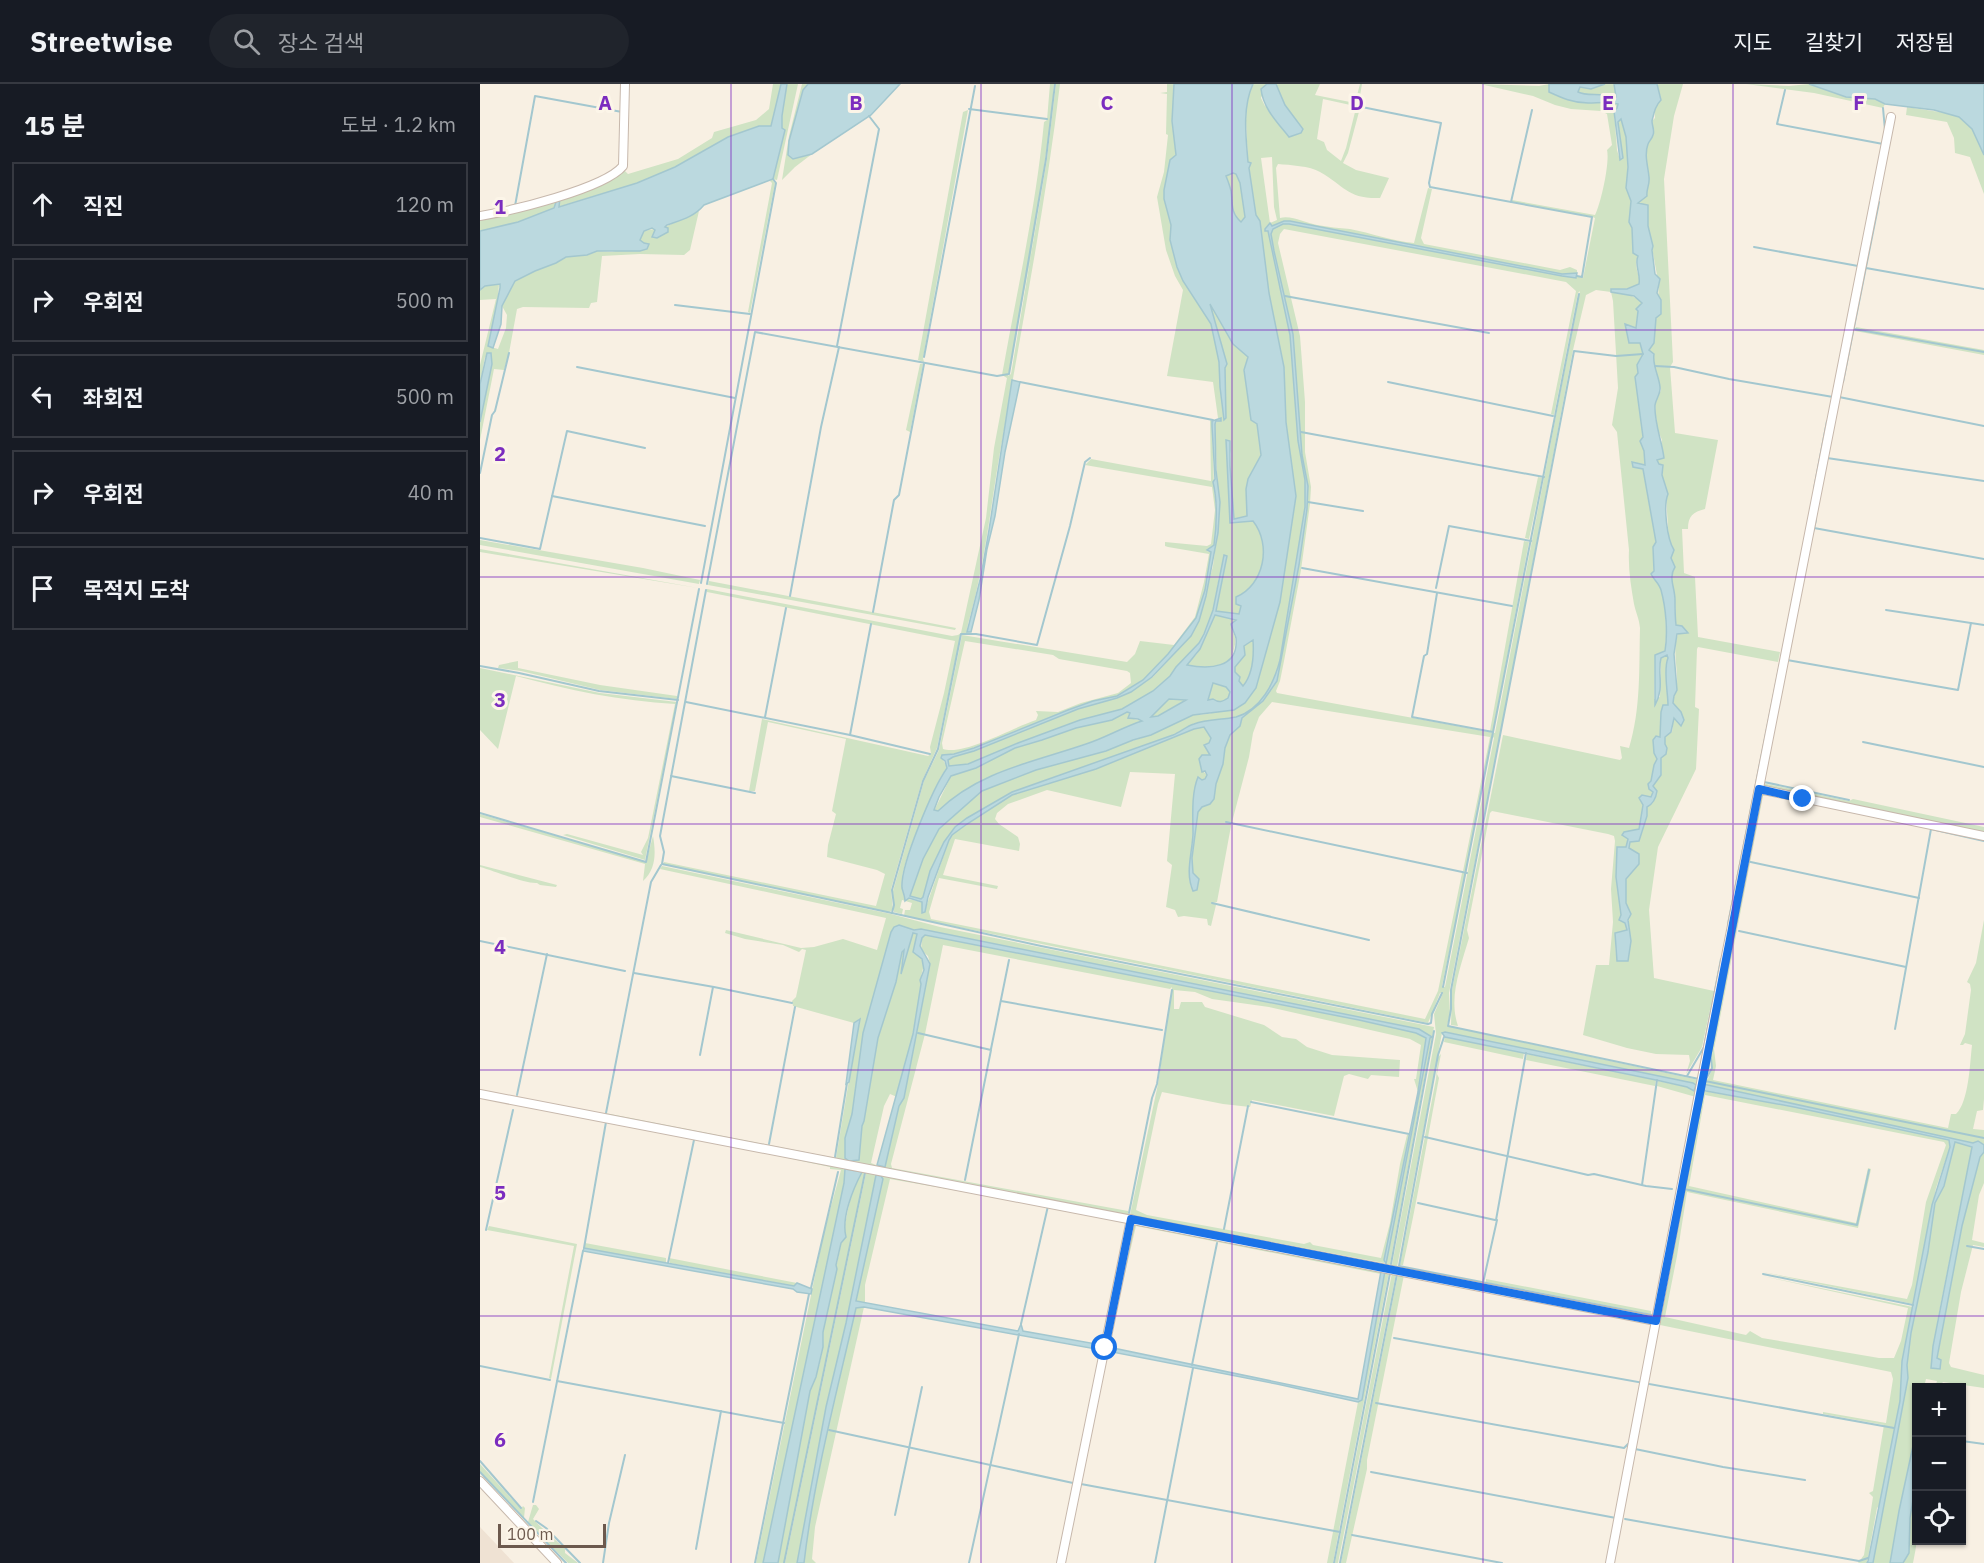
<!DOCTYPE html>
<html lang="ko">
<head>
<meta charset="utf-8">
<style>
  body { margin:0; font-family:"IBM Plex Sans","Noto Sans KR",sans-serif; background:#20242c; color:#f1f3f6 }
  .controls { position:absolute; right:18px; bottom:18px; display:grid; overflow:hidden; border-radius:0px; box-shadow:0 2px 4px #0004 }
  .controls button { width:54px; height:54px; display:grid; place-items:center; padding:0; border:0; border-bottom:2px solid #363941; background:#171b24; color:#f1f3f6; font:30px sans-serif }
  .scale { position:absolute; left:18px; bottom:15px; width:108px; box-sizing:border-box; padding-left:6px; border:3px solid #6c594d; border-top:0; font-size:16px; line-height:21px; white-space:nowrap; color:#6c594d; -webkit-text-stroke:4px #fcf5e8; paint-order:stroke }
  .stop { position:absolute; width:18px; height:18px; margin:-14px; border:4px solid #1a73e8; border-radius:50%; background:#fff }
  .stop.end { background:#1a73e8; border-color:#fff; box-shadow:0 2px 6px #0008 }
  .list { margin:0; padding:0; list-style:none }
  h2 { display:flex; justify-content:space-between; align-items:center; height:78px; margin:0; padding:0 24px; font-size:26px }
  h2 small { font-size:20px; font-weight:400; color:#9ea1a6 }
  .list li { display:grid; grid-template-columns:39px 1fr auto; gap:18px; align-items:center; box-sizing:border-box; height:84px; margin:0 12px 12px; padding:0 12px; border:2px solid #363941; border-radius:0px }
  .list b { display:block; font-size:22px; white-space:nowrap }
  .list em { font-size:20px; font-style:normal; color:#9ea1a6 }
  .icon { flex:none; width:33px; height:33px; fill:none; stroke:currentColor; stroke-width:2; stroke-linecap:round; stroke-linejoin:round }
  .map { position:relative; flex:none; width:1504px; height:1479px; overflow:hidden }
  header { display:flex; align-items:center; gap:36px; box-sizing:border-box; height:84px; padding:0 30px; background:#171b24; border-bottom:2px solid #363941 }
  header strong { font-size:28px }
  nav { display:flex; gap:33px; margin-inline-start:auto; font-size:21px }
  .search { width:420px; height:54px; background:#20242c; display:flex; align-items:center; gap:15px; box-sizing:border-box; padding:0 21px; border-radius:33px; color:#9ea1a6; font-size:22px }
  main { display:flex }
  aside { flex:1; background:#171b24 }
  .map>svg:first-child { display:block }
</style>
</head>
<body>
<header>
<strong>Streetwise</strong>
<div class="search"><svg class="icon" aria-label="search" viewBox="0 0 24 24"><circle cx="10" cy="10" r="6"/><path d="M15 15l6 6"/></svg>장소 검색</div>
<nav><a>지도</a><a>길찾기</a><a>저장됨</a></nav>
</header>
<main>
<aside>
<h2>15 분<small>도보 · 1.2 km</small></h2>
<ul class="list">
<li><svg class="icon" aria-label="ahead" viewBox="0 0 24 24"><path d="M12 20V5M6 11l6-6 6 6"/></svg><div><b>직진</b></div><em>120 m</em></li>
<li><svg class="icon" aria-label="right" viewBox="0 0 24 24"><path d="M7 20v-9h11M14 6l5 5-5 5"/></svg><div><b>우회전</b></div><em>500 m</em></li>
<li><svg class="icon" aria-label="left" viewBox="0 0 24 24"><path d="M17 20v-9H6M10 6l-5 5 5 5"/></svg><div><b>좌회전</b></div><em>500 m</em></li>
<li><svg class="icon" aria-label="right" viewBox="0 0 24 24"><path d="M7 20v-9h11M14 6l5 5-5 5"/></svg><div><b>우회전</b></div><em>40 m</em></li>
<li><svg class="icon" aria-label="arrive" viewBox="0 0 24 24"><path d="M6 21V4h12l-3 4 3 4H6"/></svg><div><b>목적지 도착</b></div></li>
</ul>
</aside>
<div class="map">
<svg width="1504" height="1479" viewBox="0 0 1504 1479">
  <rect width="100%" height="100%" fill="#f8f0e3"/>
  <polygon fill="#efe2d3" points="0,1443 34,1479 0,1479"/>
  <g fill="#d0e3c4" fill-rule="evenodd">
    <polygon points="293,0 301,0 291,42 279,42 248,53 195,83 157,99 78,123 80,114 137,93 143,85 148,90 198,75 232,54 234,48 276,36 289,25"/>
    <polygon points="307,0 318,0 297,96 293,95 302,57 302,32"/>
    <polygon points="322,0 329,0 323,6 313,75 332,70 315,83 302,96 309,52"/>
    <path d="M570,0H574L571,36L550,176L528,292L531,290L567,75L576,0H580C566,118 543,235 523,352C511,415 506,478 488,540L487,548L491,549H481L457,664L442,697L411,805L413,826L409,828L183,780L184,778L396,822L405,790L397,786L347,773L348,761L356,730L352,727L366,655L288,638L275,707H269L282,635L448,672L451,670L450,663L464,609L475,557L227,508V505L472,552L478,551L481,549L506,434L514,364L527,294L522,291C537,207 556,123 564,38L567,36Z"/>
    <path d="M687,0H694L692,37L696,72L690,77L684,115L691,141L690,156L697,182L703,197L731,240L739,278L740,303L744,335L745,283L747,280L729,217L753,260L768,273L764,286L771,336L777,340L781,371L768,395L766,405L767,432L754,435L750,382L751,370L747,356L750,438L773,437C791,460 785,495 761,511V521L759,530L736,527L747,473L739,493L733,526L724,550L719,559L696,583L690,592L673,608L642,625L600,636L538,659L488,680L469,683L468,676L473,673L494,667L598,625L637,614L673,593L711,552L719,537L733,482L739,435L735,340L740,334H738L733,298L687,292L703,206L695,192L686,166L677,113L684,88L688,51L686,50L687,10L680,9L687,8Z"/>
    <path d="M773,0H787L781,14L785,22L823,45L805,21L796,0H840L835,11L875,19L880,0H882L878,23L880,24L868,69L863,79L876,86L909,94L900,114C867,115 865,102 840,88C830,82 810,81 798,80L796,84L800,134C812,131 825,139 837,141C848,143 859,144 870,145C891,149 912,157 934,159L948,104L952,105L941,154L944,160L1080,186L1090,183L1097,186V189L1082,190L810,137H804L792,142L789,140L785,146H788L810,251L818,357L825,396V423L800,576C794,599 781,626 756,633C742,636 727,635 714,640C707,642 700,648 693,651L532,708L487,734L475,743L464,758L450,787L443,813L441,815L429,812L443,775L459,745L502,707L556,686L671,651L713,631L728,630L765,619L776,604L800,518L816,412L806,338L804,283L789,209L780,138L776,131L768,78L766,37L767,12ZM843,15L875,22L876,24L866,64L861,77L847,66L844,58L837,55ZM792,73L794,123L797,136L790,139L781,74Z"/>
    <path d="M1000,0L1059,2L1069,0V8C1081,14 1094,19 1108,19C1118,19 1127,17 1138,20L1137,24L1134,27L1137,66L1140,76L1142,66L1138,37L1141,35L1146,53L1148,83L1146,104L1151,116L1149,138L1152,144L1153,169L1158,172C1149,191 1180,206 1131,205C1142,210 1154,210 1162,219L1158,227L1156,245L1146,241L1149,259H1160L1163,270L1157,281L1158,289L1155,293L1163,353L1160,357L1164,366L1165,381L1152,379L1153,383L1163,385L1176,458L1173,463C1174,473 1173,483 1174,492C1174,496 1179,500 1181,504C1186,520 1187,551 1185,567L1175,571L1174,615L1180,613L1181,574L1187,571L1188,574C1183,585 1189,608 1188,621L1181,628C1180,643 1182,661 1177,676C1175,683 1172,691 1172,699C1172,705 1174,706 1171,713L1159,714L1163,721L1159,746L1151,748L1146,764H1137L1136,793L1142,837L1145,839L1147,846L1135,849L1136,871L1148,873C1152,859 1145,843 1151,830L1146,819V795L1159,780V770L1149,764L1150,758H1155L1162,749L1167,723L1176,711L1173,702L1185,652L1192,648L1194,633L1201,628L1193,620C1193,612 1197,608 1197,600C1198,579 1190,561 1202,542L1196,541L1195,515L1191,500V474L1194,466L1189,458L1186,412L1188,410L1182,391L1183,382L1179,381L1177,376L1182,356L1177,344L1175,320L1181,306L1169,266L1174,259L1179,202L1168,142V122L1158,119L1166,105L1169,93L1166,79L1167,61L1174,50L1172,37L1175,34L1174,23L1181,15L1177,0H1203L1194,32L1184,95L1193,278L1190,283L1195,349L1238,356L1225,425C1213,428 1208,432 1208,445H1202L1204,489L1215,493L1218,553L1300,568L1298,578L1218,563L1217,565L1215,623L1219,625L1216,685L1178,763L1169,826L1174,894L1234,907L1222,963L1206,990L1210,977L1209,971L1176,970L1147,964L1103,951L1116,881H1129L1133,838L1131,805L1135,757L1134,752L1128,750L1012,727L1010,729L987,846L989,854C981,882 968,913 978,942L971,941L972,906L1023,651L1140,676L1142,674L1140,662L1149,664C1161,625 1159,584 1160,544C1159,534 1156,529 1154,520C1151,502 1148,485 1149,466L1137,348L1132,341L1138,304L1133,217L1131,208L1116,206L1106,211L1093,266L1020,651L969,909L970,929L967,942L1219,996L1216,1013L1177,1002L1178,997L1207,1003L1213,999L965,948L962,949L917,1183L912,1181L956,950L954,930L963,909H960L948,939L424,832L425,826H430L432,819L422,816L420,824L423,825L422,830L414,828L413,807L444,697L459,666L482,551L647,578L655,570L660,557L694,561L715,533L724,498L729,470L688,463L685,462V458L727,462L731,460L735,426L732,403L605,381L611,375L731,397L730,336L732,337L734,402L737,434L734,461L727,467L731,468L725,506L716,534L688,570L663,596L637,612L613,617L588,626L463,676L467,683L460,694C450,718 418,781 422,805C423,808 424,811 424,814L442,818V824L445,826L469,756L472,751L487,740L532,711L616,685L714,645L725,643L731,654L729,659L724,661L731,672L725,671L721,685L727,691L725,695L722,696L718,693L715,702L713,750L710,776L709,794L711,804L717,806L719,795L713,789L712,774L718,728L722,723L730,720L734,715L736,700L743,680L745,664L750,650L760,642L762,634L783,617L797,597L819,481L828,402L822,371L813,250L794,167L791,150L793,145L803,140H809L1082,192L1096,194L1097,192L1103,194L1115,134L1110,132L1032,118V116L1115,131C1121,119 1130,78 1127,66L1132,61L1127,30L1121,27L1091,25L1075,21L1053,12ZM804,145L1086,198L1096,207L1071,330L1074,331L1098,209L1100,207L1015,649L797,609L796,607L800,597L804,577L821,486L830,420L831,403L825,368V318L820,252L798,159L800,150ZM485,557L573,571L579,575L647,587L650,589L651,599L638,609L601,619L578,628L556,627L558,631L556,636C534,643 484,672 463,665L462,659ZM792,618L1010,653L983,787L986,788L1011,657L1013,653L1014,654L965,903L962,902L986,789H982L958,907L945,935L451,835L449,828L459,794L517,805L518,802L463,791L475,755L539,767L540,760L538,753L519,740L515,735L517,729L528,720L567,706L641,723L650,688L695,690L687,777L692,781L686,823L695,826L698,833L704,832L727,835L728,841L731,842L736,821L733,819L737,818L751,742L769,673L773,649L779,633Z"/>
    <path d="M1125,0H1134L1136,13L1132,14C1122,8 1108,13 1097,8L1100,3L1111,5Z"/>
    <polygon points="1266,0 1309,2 1329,0 1366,13 1395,15 1405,20 1403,24 1334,9"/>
    <polygon points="1427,23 1466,29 1479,33 1492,45 1504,71 1504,110 1490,73 1475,69 1474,54 1467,38 1426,31"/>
    <polygon points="488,26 443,274 444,278 438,276 483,28"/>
    <polygon points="752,89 756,90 760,99 765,133 760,138 752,125 746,92"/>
    <polygon points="292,95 295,99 270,229 268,228 292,99 290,97"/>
    <polygon points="77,115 75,124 38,138 0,147 0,135 39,127"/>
    <polygon points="219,127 210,166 204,171 160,170 122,172 117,218 111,219 109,224 43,223 37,225 29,269 24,286 14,285 0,356 0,338 12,280 5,273 0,300 0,281 16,215 0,216 0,206 5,202 19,200 17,225 8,262 18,265 26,244 27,231 22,222 35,197 55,187 76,179 86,173 107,171 117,167 132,168 164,159 159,156 164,147 185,143"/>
    <polygon points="1376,243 1504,266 1504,271 1375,247"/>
    <polygon points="440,280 443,280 430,348 426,346"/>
    <polygon points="1058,393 1062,394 1049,455 1045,454"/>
    <polygon points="0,456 163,484 220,496 219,500 0,461"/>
    <polygon points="1044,457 1049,458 1013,647 1010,647"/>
    <polygon points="0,465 218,504 0,468"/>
    <polygon points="229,497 476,544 475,546 228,501"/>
    <path d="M735,531L756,536L752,546C756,553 756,558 754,565C749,587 724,585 706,581L717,570Z"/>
    <path d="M773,555C774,571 773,589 763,602L759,597L760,593L755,588V583L765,571L764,562Z"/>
    <polygon points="38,577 38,584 120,601 197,612 197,615 120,606 41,587 18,584 19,581"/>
    <path d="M0,584L120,609L197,618L165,776L83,751L87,750L163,771L161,768L168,754L195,620C141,617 88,606 36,592L18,665L0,646Z"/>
    <polygon points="733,599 746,603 750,608 748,614 742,618 728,617"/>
    <polygon points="689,615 707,615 678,632 670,633"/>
    <path d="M647,628L650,629L649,634L663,637C644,642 627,653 608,660C556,679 500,687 458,727H454L471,692L496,684L535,664L562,656L596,644L632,636Z"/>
    <path d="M1282,699L1369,717L1373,715L1504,743V755L1288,710L1283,712L1234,965L1236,982L1233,996L1468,1044L1471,1030H1476C1489,1018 1490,978 1492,961L1485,959L1483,961H1480L1485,950L1491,906L1490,900L1487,898L1496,879L1504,836V1015L1503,1026L1497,1027L1493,1045L1504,1046V1061L1498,1057L1493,1059L1223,1000L1230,972V985L1225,994L1228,995L1232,985L1231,964Z"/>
    <path d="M0,730L166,778L173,752C176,769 176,785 163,797L165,780L0,733Z"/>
    <path d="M0,781L77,801L76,803L60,801L57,799C45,800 15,787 0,783Z"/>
    <path d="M182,782L411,830L460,843L954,943L910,1180H906L950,954H951L938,945L441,845L434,846L419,841L411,848L397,903L386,938L372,1030L365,1054H380L398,954L416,898L422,868L424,865L421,886L433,849L437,850L440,872L444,881L440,896L441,900C435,938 429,976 417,1013L410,1010L404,1022L391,1079L401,1083L405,1082L419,1022L424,1014L450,880L448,872L441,866L442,854L445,851L879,936L936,949L946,954L938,1008L934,995H936L941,961L930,955L789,923L732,915L715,908L694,906V925H699L701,918H722L725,923L784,941L802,953L816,955L827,963L852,971L920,976L919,993L891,991L888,995L869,990L864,992L854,1032L772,1016L770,1023L743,1020L682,1008L678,1020L656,1126L667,1131L824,1160L830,1158L833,1161L901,1174L910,1139L920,1080L927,1051H929L904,1179L650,1131L678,1000L692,903L690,905L463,861L445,950L411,1080L412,1084L648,1127V1131L125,1031V1029L356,1074L377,948L380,939L379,935L374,939L313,922L312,917L316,913L326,866L322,865L319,868L303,861L265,855L245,849L246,846L321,864L334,863L363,855L397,866L406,834L180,785Z"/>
    <polygon points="965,953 1044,969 1043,975 964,958"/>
    <path d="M961,970L957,990L959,994C947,1056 937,1119 923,1181H920L956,995L958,973Z"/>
    <polygon points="1047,970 1176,996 1175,1002 1046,976"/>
    <polygon points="1224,1007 1314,1023 1469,1055 1470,1063 1456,1104 1433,1220 1282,1188 1427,1215 1432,1201 1446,1118 1466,1061 1464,1058 1225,1011 1209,1102 1376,1139 1388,1084 1391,1085 1378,1144 1207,1108 1197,1172 1185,1233 1266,1251 1270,1247 1282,1254 1399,1274 1414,1274 1421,1257 1428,1224 1282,1192 1433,1223 1422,1277 1420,1317 1400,1421 1397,1424 1387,1479 1378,1479 1384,1471 1393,1413 1389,1409 1393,1407 1404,1341 1343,1330 1343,1328 1406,1339 1413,1295 1411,1288 1180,1241"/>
    <polygon points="1475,1058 1492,1063 1458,1234 1451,1283 1457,1275 1482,1142 1500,1073 1504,1068 1504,1099 1499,1111 1492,1156 1504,1159 1504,1163 1493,1161 1481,1208 1469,1279 1471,1283 1504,1291 1504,1304 1463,1298 1459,1303 1455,1303 1457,1297 1446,1295 1444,1303 1436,1304 1436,1348 1419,1427 1410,1479 1393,1479 1428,1294 1427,1282 1431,1249 1448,1168 1455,1119 1464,1102"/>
    <path d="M258,1062L566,1122L410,1095L385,1201V1219L376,1217L402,1096L395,1092V1099L366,1239L346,1323L317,1479H305L386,1089L385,1087L304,1479H298L330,1307C337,1290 345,1267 343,1248L372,1106L382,1089L365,1085L364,1099L283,1479H276L344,1148L361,1086L350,1085V1083L284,1069Z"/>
    <polygon points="653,1139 901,1187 901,1190 656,1142 627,1267"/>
    <polygon points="9,1142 97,1160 71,1295 69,1294 94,1162 7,1146"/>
    <polygon points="105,1159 186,1174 186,1179 104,1164"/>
    <polygon points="189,1174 317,1199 314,1202 190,1179"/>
    <polygon points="905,1187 909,1188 859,1446 853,1479 847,1479 878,1318 882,1316"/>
    <polygon points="912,1189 916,1190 858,1479 855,1479"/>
    <polygon points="918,1190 924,1191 887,1376 887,1385 866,1479 861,1479"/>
    <polygon points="1006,1195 1171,1227 1171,1230 1006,1198"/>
    <path d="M380,1222L384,1223L335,1443L332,1475L336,1479H324C334,1393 357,1308 375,1224Z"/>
    <polygon points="0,1380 41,1425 43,1422 45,1424 44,1434 0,1387"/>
    <path d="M1436,1398C1436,1410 1432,1421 1433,1432C1433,1437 1436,1441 1436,1446C1438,1457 1435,1468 1433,1479H1423L1429,1469L1430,1434Z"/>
    <path d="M53,1421H56L59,1425L53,1435C62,1445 75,1455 85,1465V1469L98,1479H88L48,1438Z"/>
  </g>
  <g fill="#bbd9df" stroke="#a3c7cf" stroke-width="1.5" fill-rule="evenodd">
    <path d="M301,0H307L302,32V44L305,46L293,95L224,121C214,133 201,136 187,141L185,143L188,144V148L177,154L172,153L175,146L172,144L164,147L160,156L164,159L169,160L167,165L160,167H117L107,171L86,173L76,179L55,187L35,197L22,222L21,240L13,264L8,262L20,204V200L5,202L0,206V147L38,138L74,124L77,115L80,114L79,123L157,99L195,83L248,53L279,42H291Z"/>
    <polygon points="328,0 420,0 391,31 332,70 313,75 308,71 309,57 323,6"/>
    <path d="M694,0H773C762,24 766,53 768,78L771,79L769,84L776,131L780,137L789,209L804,283L806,338L816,412L800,518L776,604L765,619L754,626L713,631L671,651L653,656L626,667L556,686L502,707L459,745L443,775L430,812L441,815L443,813L450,787L464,758L475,743L487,734L532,708L693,651C700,648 707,642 714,640C727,635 742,636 756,633C781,626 794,599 800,576L825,423V396L818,357L810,251L788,147H785V145L790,139L792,142L804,137H810L1082,190L1097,189L1096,194L1082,192L809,140H803L793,145L791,150L794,167L813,250L822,371L828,402L827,425L819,481L797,597L783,617L762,634L760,642L750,651L745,664L743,680L736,700L734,715L730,720L722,723L718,728L712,774L713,789L719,795L717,806L713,807C705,789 712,770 713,750C713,733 711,710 718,693L722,696L725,695L727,691L725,687L722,688L719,675L722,671H730L724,661L729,659L731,654L724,643L714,645L616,685L532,711L487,740L472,751L469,756L448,813L445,828L442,829V818L429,814L425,817C425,813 423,808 422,804C420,781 453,704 467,684L465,677L461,674L462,671L474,670L494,664L588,626L613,617L637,612L663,596L688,570L716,534L725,506L731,468L727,466L734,461C737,439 738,419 733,398L735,395L732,342V337L741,334V337H736L735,340L736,386L740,418L738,449L726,512L719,537L711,552L672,593L651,608L637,614L598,625L494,667L473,673L468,676L469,682L488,680L538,659L600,636L642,625L673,607L690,592L696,583L719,559L724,550L733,526L744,471L747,472L736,527L759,530L761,522L756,520V513C784,501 792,461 773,437L750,439L746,356L750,357V382L754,435L767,432L766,405L768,395L781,371L777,340L771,336L764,286L768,273L753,260L730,220L747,280L745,284L746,334L744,336L740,303L739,278L731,240L703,197L697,183L690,156L691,141L684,115V106L690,76L696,71L692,37ZM753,89L756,90L760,99L765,133L761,138C750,128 753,120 751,107C750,102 748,97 746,92ZM735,531L756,536L751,540C752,545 755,550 756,554C759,585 728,585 707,581L720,565ZM773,556C774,571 773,590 763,602L759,597L760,593L755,588V583L765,571L764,562ZM733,599L746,603L750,608L748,614C742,618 739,619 733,615L728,616ZM689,615L706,616L678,632L671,633ZM647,628L650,629L648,634L658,635L662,637C643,643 625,654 606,660C554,678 499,687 458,727L454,726L459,713L471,692L496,684L535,664L562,656L596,644L632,636Z"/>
    <path d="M787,0H796L805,21L823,45L821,49L809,53C797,38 783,24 781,5Z"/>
    <path d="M1069,0H1125L1111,5L1100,3L1098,8C1108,13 1122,8 1132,14L1136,13L1134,0H1177L1181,16C1175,22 1174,29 1172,37C1172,42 1175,47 1173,51C1172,55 1169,57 1168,60C1164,71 1168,82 1169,93C1170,101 1166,105 1167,112L1158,119L1168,121V142L1173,162L1172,166L1175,190L1180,195L1177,209L1181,216V230L1176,234L1174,259L1169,266L1174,270C1172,281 1179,292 1180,303C1181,309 1176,315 1175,321C1174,339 1182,357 1184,374L1177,376L1179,380L1183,381L1182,391L1188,410C1183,422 1187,455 1194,466L1191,474L1195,483C1188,494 1195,503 1195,516C1195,524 1195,532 1196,541L1202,542L1208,549L1197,550L1194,570L1197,606L1194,612L1193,619L1201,628L1204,636L1201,642L1194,634L1191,648L1185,653V660L1187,664L1186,670L1181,674V691L1173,702L1177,707C1176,714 1173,720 1167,723V732L1159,757L1150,758L1149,764L1159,770V780L1146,795V819L1151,830L1148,836L1151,857L1148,877H1137L1135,849L1147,846L1145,839L1139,836L1141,831L1136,793L1137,763H1146L1148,755L1142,751L1144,748L1159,745L1163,721L1159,714L1162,711L1171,713L1173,708L1169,705L1168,700L1171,697L1174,681L1177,675L1174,669L1173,656L1176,652L1180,653L1181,628L1183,621H1188C1188,609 1183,585 1188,574L1187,571L1181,574C1177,589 1185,604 1175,621V571L1185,567C1188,549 1186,524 1181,506C1179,499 1174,496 1171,490L1174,487L1173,463L1176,458L1163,385L1153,383L1152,378L1165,381L1164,367L1160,357L1163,353L1155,293L1158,289L1157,281L1163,270L1160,259H1149L1145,240L1156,244L1158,227L1156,225L1162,219L1154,212L1131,208V205H1147L1159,200C1161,190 1154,181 1158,172L1153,169L1152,144L1149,138L1151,117L1146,104L1148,83L1146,53L1141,35L1138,38L1143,74L1140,76L1134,27L1137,24L1138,20C1127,17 1118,19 1108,19C1093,19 1082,14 1069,8Z"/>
    <polygon points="1329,0 1504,0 1504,71 1492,45 1479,33 1454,26 1405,20 1395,15 1366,13"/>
    <polygon points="7,269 11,269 12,280 0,338 0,300"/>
    <polygon points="532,296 540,298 525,368 515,432 507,465 499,516 491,548 487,548 501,492 509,446"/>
    <polygon points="419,841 434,846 441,845 939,945 952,953 950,954 906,1180 904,1176 938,1008 946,954 936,949 879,936 445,851 442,854 440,862 450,880 424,1014 419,1022 405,1083 397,1081 433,950 441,900 440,896 444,886 442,875 433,868 437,850 433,849 421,890 424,866 422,868 416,898 398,954 384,1037 382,1042 379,1076 369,1077 365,1074 365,1054 372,1030 383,949 411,848 414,843"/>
    <polygon points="380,935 369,998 366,1000 374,939"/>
    <polygon points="965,948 1213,999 1216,1001 1214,1007 1207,1003 1176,996 965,953 962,949"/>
    <polygon points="1223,1000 1493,1059 1498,1057 1504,1061 1504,1068 1500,1073 1482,1142 1457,1274 1461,1276 1460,1285 1451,1284 1453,1262 1492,1063 1475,1058 1464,1102 1455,1119 1448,1168 1431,1249 1427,1281 1428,1294 1393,1479 1387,1479 1388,1477 1420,1317 1422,1277 1452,1121 1470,1063 1469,1056 1314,1023 1226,1007 1222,1006"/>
    <path d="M365,1085L382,1088C373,1105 361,1134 366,1153L361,1159L356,1181L357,1185L343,1248V1263L336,1293L330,1307L298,1479H283L364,1099Z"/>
    <path d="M396,1091L401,1092L403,1095L376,1217L538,1247L541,1240L543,1247L622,1261L621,1266L384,1223L376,1224C357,1308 334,1393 324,1479H317L346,1323L366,1239Z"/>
    <polygon points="104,1164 314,1202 317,1199 332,1205 331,1210 317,1208 313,1205 103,1167"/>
    <polygon points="901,1187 905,1187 882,1316 878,1318 797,1300 627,1267 628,1263 878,1315"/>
    <polygon points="1436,1348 1436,1398 1430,1434 1429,1469 1423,1479 1410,1479 1419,1427"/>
  </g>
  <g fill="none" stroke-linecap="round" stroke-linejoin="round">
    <g stroke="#a3c7cf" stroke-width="2">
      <polyline points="1305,6 1297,40 1403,60"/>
      <polyline points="877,22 961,39 949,99 950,103 1112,133 1102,193 1097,192"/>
      <polyline points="1403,24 1405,46"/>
      <polyline points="489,25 567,35"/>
      <polyline points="1031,118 1052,26"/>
      <polyline points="35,122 55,12 142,28"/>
      <polyline points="1274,163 1378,182"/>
      <polyline points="1386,184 1504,205"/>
      <polyline points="805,212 1009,249"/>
      <polyline points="195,221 270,230"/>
      <polyline points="1374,245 1504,268"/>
      <polyline points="357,262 399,45 389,32"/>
      <polyline points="1163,270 1136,272 1094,267 971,906 971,925 968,942 1219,995"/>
      <polyline points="444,273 495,2"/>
      <polyline points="1175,282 1194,283 1249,295 1353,313"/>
      <polyline points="97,283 255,314"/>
      <polyline points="540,298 733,336"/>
      <polyline points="908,298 1073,332"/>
      <polyline points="1363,298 1399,118"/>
      <polyline points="1359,313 1504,342"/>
      <polyline points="821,348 1064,393"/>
      <polyline points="610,374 605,378 590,442 557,561 496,550 481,550 458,665 443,697 412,806 414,821 412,829 561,862 948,940 951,939 952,930 962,909"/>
      <polyline points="1347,374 1504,397"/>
      <polyline points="0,389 12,331 15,327 29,269"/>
      <polyline points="1334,405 1347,337"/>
      <polyline points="72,412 225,442"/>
      <polyline points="828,418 883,427"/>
      <polyline points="1334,444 1504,475"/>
      <polyline points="1333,448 1336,436"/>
      <polyline points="0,454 60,465 87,347 165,364"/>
      <polyline points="822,484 1032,522"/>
      <polyline points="221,499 296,99 293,95"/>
      <polyline points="227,500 275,248 517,292 529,290 566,75 575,0"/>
      <polyline points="956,504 969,442 1051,457"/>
      <polyline points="226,506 180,752 184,768 182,780 412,829"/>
      <polyline points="957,509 947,570 944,572 932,633 1013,648"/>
      <polyline points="310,512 341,343 359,263"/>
      <polyline points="1406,526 1504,541"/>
      <polyline points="393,528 414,416 419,411 444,280"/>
      <polyline points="1307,576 1478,606 1491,539"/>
      <polyline points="0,582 39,589 119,607 198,616"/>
      <polyline points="206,618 370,651 450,670"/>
      <polyline points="285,633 306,524"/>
      <polyline points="370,651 391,540"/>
      <polyline points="1383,658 1504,683"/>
      <polyline points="191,692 275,709"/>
      <polyline points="1284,695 1284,698 1369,716"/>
      <polyline points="0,729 166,778 219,505"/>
      <polyline points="746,738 987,789"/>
      <polyline points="1266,777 1439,814"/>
      <polyline points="732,819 889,856"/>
      <polyline points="1248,840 1309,534"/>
      <polyline points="1259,847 1426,883"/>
      <polyline points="0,857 145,887"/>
      <polyline points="154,889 234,903 312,919"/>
      <polyline points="963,903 1099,210"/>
      <polyline points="521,917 682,946"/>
      <polyline points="1415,945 1451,745 1504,757"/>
      <polyline points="438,949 511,966 485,1096"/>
      <polyline points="964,953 958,971 919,1182 1172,1231"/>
      <polyline points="511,965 529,876"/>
      <polyline points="1230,965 1232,984 1225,997 1504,1054"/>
      <polyline points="220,971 233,903"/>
      <polyline points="1207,992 1224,963 1241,875"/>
      <polyline points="37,1011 67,870"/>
      <polyline points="771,1018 929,1050"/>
      <polyline points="126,1029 171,798 181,781"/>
      <polyline points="945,1053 1108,1091 1114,1090 1166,1102 1192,1105"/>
      <polyline points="289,1060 315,923"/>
      <polyline points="355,1073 367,999"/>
      <polyline points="1162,1101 1177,996"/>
      <polyline points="1204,1105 1377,1141 1389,1086"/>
      <polyline points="938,1119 1015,1136"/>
      <polyline points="649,1129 672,1014 677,1000 692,906"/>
      <polyline points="744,1145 768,1022"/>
      <polyline points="6,1146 33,1026"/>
      <polyline points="1487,1162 1504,1165"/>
      <polyline points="104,1164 126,1038"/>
      <polyline points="188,1179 214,1056"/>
      <polyline points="911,1180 954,947"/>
      <polyline points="1283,1190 1433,1221"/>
      <polyline points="1003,1199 1017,1136 1016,1136 1046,969"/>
      <polyline points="331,1204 358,1088"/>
      <polyline points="541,1240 568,1122"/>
      <polyline points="914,1254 1414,1344"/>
      <polyline points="712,1281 737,1159"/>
      <polyline points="0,1282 70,1296"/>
      <polyline points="77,1297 304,1339"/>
      <polyline points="896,1319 1144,1364 1148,1360 1151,1361"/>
      <polyline points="349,1346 593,1399"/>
      <polyline points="1482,1357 1504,1360"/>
      <polyline points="1155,1365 1243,1383 1325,1396"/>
      <polyline points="0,1377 41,1424"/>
      <polyline points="0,1388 86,1479"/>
      <polyline points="891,1388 1136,1434"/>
      <polyline points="601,1400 860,1448"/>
      <polyline points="53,1418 103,1167"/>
      <polyline points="415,1431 442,1303"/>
      <polyline points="1145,1435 1379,1477 1388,1474"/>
      <polyline points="56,1437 66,1444 100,1479"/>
      <polyline points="872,1451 1022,1479"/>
      <polyline points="216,1465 241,1327"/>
      <polyline points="123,1479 129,1439 145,1371"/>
      <polyline points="275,1479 329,1210"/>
      <polyline points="304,1479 385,1089"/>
      <polyline points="489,1479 539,1250"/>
      <polyline points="675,1479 713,1284"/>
      <polyline points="854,1479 910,1189"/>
      <polyline points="860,1479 917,1190"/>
    </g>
    <g stroke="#c7b8ac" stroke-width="10">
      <g id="minor">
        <path d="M0,132C30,127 124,105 143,82L145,0"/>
        <polyline points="1279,705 1504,752"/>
        <polyline points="0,1010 1176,1237"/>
        <polyline points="0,1397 77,1479"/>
        <polyline points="581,1479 651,1135"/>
        <polyline points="1130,1479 1221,999 1411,33"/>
      </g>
    </g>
    <use href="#minor" stroke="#fff" stroke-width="8"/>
  </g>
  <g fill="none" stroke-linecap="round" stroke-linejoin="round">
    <polyline stroke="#1a73e8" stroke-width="8" points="625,1264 651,1135 1176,1237 1279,705 1323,715"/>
  </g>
  <path fill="none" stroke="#7b2cbf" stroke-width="1.5" stroke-opacity="0.55" d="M251,0V1479M501,0V1479M752,0V1479M1003,0V1479M1253,0V1479M0,246H1504M0,493H1504M0,740H1504M0,986H1504M0,1232H1504"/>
  <g font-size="20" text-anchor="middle" font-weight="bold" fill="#7b2cbf" stroke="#fcf5e8" stroke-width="6" stroke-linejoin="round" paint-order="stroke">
    <text x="125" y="26">A</text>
    <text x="376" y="26">B</text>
    <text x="627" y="26">C</text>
    <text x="877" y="26">D</text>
    <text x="1128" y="26">E</text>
    <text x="1379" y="26">F</text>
    <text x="20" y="130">1</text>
    <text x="20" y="377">2</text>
    <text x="20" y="623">3</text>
    <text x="20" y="870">4</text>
    <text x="20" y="1116">5</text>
    <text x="20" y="1363">6</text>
  </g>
</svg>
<div class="controls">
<button>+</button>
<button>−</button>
<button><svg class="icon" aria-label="locate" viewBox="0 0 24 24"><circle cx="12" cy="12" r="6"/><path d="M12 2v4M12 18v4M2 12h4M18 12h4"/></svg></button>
</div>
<div class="scale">100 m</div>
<div class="stop" style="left:625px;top:1264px"></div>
<div class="stop end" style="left:1323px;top:715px"></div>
</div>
</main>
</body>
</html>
